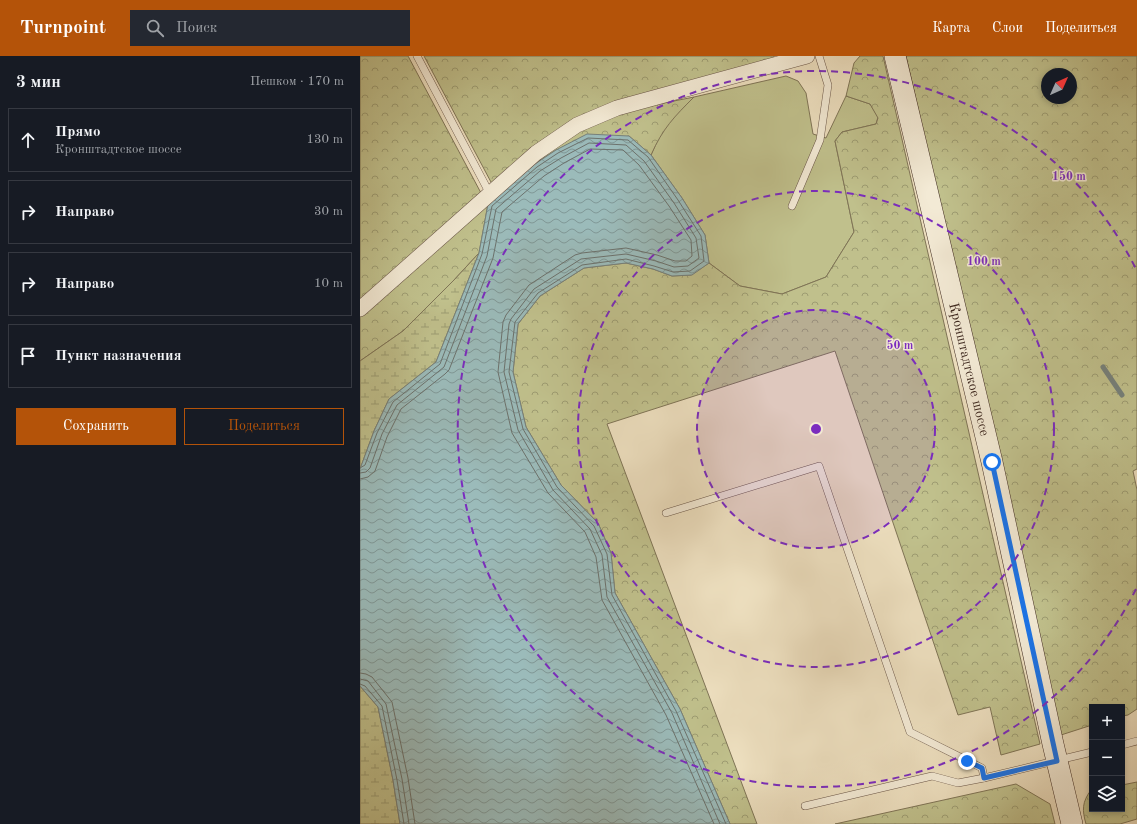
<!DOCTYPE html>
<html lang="ru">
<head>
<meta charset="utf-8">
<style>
  body { margin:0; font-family:"Old Standard TT",serif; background:#242831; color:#f1f3f6 }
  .controls { position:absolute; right:12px; bottom:12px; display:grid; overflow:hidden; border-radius:0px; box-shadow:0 2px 6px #0003 }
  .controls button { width:36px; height:36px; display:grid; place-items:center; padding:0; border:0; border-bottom:1px solid #363941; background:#171b24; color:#f1f3f6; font:20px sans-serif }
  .compass { position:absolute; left:681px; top:12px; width:36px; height:36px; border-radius:50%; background:#171b24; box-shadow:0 2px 6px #0003; rotate:45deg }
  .stop { position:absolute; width:12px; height:12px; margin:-9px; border:3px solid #1a73e8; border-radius:50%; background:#fff }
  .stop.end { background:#1a73e8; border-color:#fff; box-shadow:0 1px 4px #0008 }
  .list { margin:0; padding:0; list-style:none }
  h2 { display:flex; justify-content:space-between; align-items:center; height:52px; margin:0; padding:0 16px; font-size:17px }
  h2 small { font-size:13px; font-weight:400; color:#9ea1a6 }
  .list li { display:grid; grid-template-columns:26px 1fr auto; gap:12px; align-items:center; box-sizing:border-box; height:64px; margin:0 8px 8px; padding:0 8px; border:1px solid #363941; border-radius:0px }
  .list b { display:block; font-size:15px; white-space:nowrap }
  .list p { margin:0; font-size:13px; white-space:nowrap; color:#9ea1a6 }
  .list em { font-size:13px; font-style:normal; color:#9ea1a6 }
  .actions { display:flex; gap:8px; padding:12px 16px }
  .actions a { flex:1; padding:9px 0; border:1px solid #b45309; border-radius:0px; text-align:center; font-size:14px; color:#b45309 }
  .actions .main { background:#b45309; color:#fff }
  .icon { flex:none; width:22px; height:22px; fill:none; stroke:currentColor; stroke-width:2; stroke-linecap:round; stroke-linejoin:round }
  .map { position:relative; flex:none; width:777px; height:768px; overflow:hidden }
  header { display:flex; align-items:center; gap:24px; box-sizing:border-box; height:56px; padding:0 20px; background:#b45309; color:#fff }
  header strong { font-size:19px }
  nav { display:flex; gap:22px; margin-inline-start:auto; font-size:14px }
  .search { width:280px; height:36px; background:#242831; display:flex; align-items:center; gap:10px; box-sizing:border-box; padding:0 14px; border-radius:0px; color:#9ea1a6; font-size:15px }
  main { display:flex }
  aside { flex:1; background:#171b24 }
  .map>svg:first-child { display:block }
</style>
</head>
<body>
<header>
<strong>Turnpoint</strong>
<div class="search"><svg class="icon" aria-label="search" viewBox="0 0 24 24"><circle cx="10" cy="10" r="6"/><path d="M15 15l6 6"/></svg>Поиск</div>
<nav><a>Карта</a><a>Слои</a><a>Поделиться</a></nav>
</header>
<main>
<aside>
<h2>3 мин<small>Пешком · 170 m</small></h2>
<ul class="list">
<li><svg class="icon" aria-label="ahead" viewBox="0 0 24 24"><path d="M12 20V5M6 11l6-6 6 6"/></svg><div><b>Прямо</b><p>Кронштадтское шоссе</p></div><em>130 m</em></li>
<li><svg class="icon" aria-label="right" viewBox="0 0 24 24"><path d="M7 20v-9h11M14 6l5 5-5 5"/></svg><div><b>Направо</b></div><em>30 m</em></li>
<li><svg class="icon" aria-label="right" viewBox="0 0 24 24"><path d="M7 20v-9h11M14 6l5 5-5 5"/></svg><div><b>Направо</b></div><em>10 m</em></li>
<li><svg class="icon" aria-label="arrive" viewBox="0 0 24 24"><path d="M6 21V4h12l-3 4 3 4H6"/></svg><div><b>Пункт назначения</b></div></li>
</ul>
<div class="actions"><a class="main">Сохранить</a><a>Поделиться</a></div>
</aside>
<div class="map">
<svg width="777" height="768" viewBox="0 0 777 768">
  <defs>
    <pattern id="forest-crowns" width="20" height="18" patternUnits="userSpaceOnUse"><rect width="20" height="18" fill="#c0c08c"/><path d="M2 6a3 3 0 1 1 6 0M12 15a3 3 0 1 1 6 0" fill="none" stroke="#9d9c72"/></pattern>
    <pattern id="wetland-marsh" width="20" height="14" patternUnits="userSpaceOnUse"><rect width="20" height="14" fill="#c0c08c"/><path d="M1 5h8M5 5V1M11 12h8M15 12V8" fill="none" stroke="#9d9c72"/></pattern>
    <pattern id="water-waves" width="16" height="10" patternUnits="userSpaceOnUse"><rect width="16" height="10" fill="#9bbbba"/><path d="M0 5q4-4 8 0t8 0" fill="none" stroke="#809897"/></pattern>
  </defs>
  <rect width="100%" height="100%" fill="#eddfbf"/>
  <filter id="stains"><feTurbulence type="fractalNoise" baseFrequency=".005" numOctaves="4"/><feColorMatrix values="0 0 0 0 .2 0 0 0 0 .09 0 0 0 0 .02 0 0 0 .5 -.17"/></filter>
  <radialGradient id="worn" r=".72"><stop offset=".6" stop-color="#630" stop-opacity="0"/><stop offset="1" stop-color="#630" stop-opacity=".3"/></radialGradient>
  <polygon fill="#c0c08c" stroke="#7f7456" points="426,20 438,25 446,37 453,78 466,82 486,40 510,48 518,61 516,68 482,76 475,85 494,176 466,221 422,238 380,230 349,207 345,179 322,142 291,99 298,83 310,64 334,41"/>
  <g fill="url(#forest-crowns)" stroke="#7f7456" fill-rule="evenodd">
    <polygon points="0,0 48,0 121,137 0,244"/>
    <polygon points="64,0 414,0 414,2 251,49 132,128"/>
    <polygon points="500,0 523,0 680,688 641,699 630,651 598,659 475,295 247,368 397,768 370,768 320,653 255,537 251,497 238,467 201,429 166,371 153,316 158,268 180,240 224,212 266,207 293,213 312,220 331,219 349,207 380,230 422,238 466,221 494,176 475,85 482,76 516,68 518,62 510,48 486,40 494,7"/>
    <path d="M546,0H777V413L773,415L777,434V653L768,659L762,660V651H732V669L701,679ZM687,18H711V42H687Z"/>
    <path d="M334,41C314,61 303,72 291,99L269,80L196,94L175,108L219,73L259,56Z"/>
    <polygon points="128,148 119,197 94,224 43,275 0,305 0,260"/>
    <path d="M777,726V763L760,768H726C722,754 722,746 731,734H732V753H762V729Z"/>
    <polygon points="656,728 690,748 695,768 475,768"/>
  </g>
  <g fill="url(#wetland-marsh)" stroke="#7f7456">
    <polygon points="119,197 76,306 29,343 14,375 0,413 0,305 43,275 94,224"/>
    <polygon points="0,630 18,651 33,724 40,768 0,768"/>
  </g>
  <polygon fill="url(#water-waves)" stroke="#76817c" points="227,78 269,80 291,99 322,142 345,179 349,207 332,219 312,220 293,213 266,207 224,212 180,240 158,268 153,316 166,371 201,429 238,467 251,497 255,537 320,653 370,768 40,768 33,724 18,651 0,630 0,413 14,375 29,343 76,306 119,197 128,148 175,108 196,94"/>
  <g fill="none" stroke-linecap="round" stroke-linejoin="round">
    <g stroke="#6c726d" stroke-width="1">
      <polyline points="0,412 5,409 17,377 33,346 80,308 122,198 132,150 177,111 198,97 228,82 268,84 288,101 318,144 341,180 344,205 330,215 313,216 294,210 266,203 222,209 178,237 155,266 149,316 163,373 197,431 234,470 247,498 252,539 316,655 366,768"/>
      <polyline points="0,417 6,416 10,412 22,378 37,349 84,311 127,200 136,153 180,115 201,102 229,87 266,89 284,105 314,147 336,182 339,202 328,210 314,211 296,205 266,198 221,203 174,233 151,263 149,268 144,316 158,374 193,434 230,473 242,499 247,541 312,657 360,768"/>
      <polyline points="0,423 8,421 15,415 27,381 41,353 85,318 89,314 133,202 142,156 184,120 204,107 230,93 263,94 279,109 309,150 331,184 332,200 326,205 315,205 297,199 266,192 222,197 215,199 169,229 146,259 143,266 138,316 152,377 188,437 225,476 236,501 242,544 306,659 354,768"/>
      <polyline points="0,617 6,618 12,621 32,646 48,722 55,768"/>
      <polyline points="0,623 8,625 26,648 42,723 49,768"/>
      <polyline points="0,628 5,630 22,650 37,724 44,768"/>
    </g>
    <polyline stroke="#76817c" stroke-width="5" points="743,311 762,339"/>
    <g stroke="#6a5648" stroke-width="8">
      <g id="lane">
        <polyline points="57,0 130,138"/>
        <polyline points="432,150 460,84 468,29 459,0"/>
        <polyline points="306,457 459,410 550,676 622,712 624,722 732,696"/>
        <polyline points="762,689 777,685"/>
        <polyline points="445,750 572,720 598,727 624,722"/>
      </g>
    </g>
    <g stroke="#6a5648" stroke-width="16">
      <polyline id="street" points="0,253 176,97 217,69 257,52 447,0"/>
    </g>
    <g stroke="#3e2920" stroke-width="22">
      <g id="secondary">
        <path id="s1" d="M535,0L632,406L693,688L712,768"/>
      </g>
    </g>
    <use href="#lane" stroke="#f3ead5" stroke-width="7"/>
    <use href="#street" stroke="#f3ead5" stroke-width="15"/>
    <use href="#secondary" stroke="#f3ead5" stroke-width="21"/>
  </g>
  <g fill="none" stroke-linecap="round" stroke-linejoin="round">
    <polyline stroke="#1a73e8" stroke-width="5" points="607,705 622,712 624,722 697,705 632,406"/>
  </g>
  <circle cx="456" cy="373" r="119" fill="#7b2cbf" fill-opacity=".12"/>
  <g fill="none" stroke="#7b2cbf" stroke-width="2" stroke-dasharray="7 5">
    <circle cx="456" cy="373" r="119"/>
    <circle cx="456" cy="373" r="238"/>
    <path d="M776 533A358 358 0 1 1 776 213"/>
  </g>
  <g text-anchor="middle" stroke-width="3" stroke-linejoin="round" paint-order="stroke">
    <g font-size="14" fill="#3e2920" stroke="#f3ead5">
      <text dy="5" stroke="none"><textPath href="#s1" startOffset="322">Кронштадтское шоссе</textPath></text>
    </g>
  </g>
  <circle cx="456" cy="373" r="6" fill="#7b2cbf" stroke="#f3ead5" stroke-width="2"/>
  <g font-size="12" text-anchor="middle" font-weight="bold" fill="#7b2cbf" stroke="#f3ead5" stroke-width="3" stroke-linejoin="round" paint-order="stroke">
    <text x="709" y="124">150 m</text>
    <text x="624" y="209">100 m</text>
    <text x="540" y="293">50 m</text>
  </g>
  <rect width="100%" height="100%" filter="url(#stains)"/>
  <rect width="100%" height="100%" fill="url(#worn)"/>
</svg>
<div class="controls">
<button>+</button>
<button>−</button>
<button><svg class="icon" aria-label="layers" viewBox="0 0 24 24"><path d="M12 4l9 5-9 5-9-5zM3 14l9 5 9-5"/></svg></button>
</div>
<svg class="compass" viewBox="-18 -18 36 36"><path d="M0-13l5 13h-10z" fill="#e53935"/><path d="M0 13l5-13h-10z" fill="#9ea1a6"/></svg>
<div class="stop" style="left:632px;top:406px"></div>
<div class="stop end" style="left:607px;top:705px"></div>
</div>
</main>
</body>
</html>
